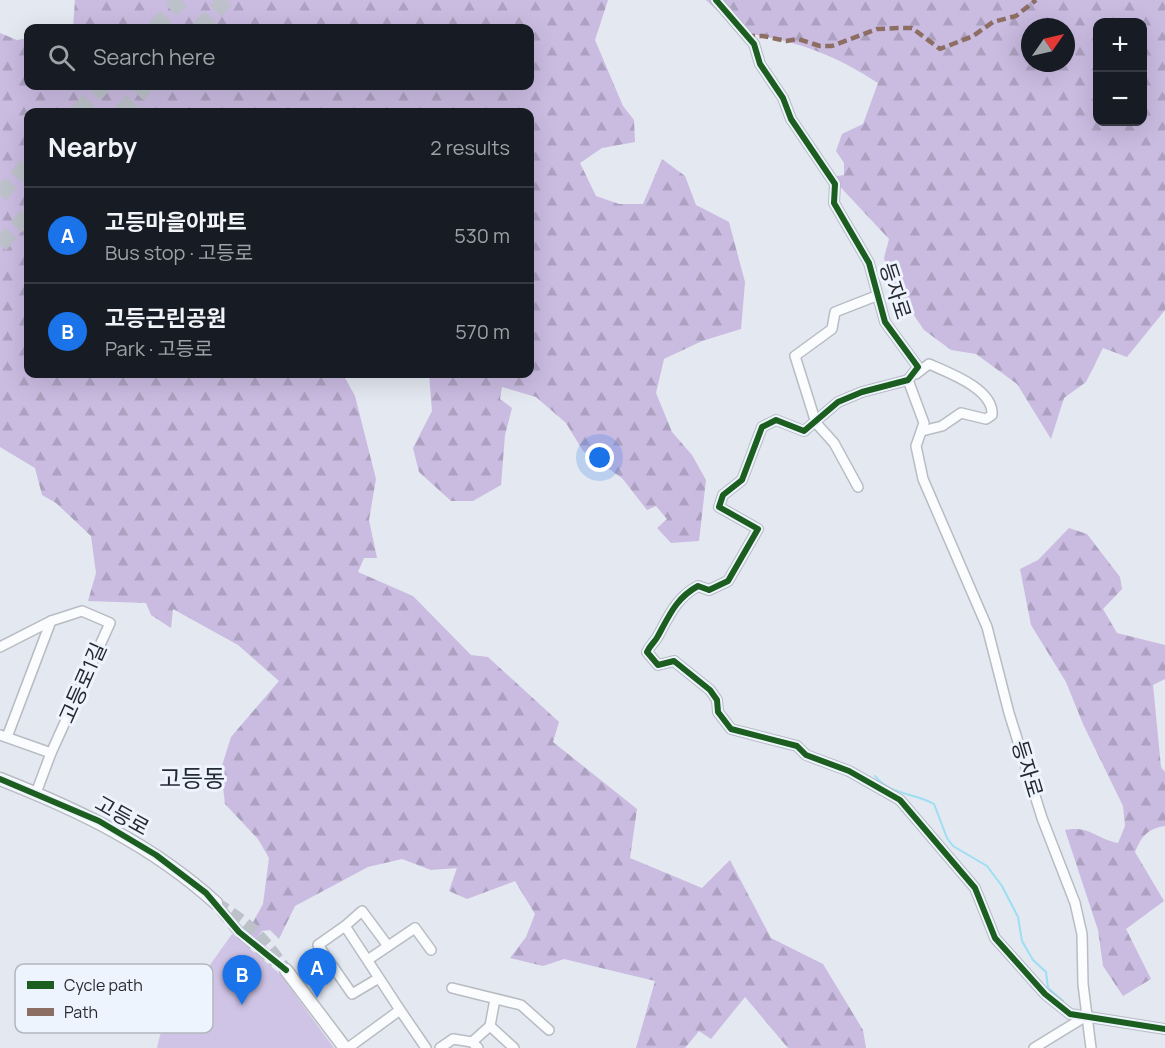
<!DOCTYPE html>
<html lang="en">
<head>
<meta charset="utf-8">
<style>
  body { margin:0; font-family:Manrope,"Noto Sans KR",sans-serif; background:#242831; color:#f1f3f6 }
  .controls { position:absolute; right:18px; top:18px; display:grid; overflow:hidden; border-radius:12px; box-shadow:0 6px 24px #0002 }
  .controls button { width:54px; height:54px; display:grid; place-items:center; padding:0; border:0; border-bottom:2px solid #363941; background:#171b24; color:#f1f3f6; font:30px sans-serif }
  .compass { position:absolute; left:1021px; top:18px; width:54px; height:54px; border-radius:50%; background:#171b24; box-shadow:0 6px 24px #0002; rotate:56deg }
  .you { position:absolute; left:600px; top:458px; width:21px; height:21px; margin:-15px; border:4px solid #fff; border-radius:50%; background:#1a73e8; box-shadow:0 0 0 9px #1a73e833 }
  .badge { display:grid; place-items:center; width:39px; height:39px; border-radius:50%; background:#1a73e8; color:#fff; font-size:20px; font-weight:700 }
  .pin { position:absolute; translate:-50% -50px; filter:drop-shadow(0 2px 3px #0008) }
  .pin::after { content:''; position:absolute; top:32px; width:21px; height:18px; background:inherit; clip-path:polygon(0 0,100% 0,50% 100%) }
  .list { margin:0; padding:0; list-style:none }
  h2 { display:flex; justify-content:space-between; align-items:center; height:78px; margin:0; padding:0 24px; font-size:26px }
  h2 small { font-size:20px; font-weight:400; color:#9ea1a6 }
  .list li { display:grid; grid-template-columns:39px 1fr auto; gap:18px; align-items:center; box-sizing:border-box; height:96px; padding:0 24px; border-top:2px solid #363941 }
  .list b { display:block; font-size:22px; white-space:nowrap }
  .list p { margin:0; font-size:20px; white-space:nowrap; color:#9ea1a6 }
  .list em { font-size:20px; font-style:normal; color:#9ea1a6 }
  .icon { flex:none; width:33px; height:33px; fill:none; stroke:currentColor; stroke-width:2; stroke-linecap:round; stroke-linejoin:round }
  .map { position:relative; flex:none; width:1165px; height:1048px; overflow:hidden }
  .search { position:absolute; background:#171b24; box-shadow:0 6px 24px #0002; left:24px; top:24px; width:510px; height:66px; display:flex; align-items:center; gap:15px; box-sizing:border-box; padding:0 21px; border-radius:12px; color:#9ea1a6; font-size:22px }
  .panel { position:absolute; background:#171b24; box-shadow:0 6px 24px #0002; left:24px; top:108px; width:510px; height:270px; border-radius:12px }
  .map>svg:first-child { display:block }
</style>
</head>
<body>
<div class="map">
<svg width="1165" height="1048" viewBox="0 0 1165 1048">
  <defs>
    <pattern id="forest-firs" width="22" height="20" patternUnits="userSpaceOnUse" patternTransform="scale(1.5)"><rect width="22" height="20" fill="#cabbe1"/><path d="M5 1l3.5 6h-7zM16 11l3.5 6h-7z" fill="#ada1c1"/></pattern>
  </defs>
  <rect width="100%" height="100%" fill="#e3e8f1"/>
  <polygon fill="#d0c4e6" points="232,934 280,974 334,1048 157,1048 160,1035"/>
  <g fill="url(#forest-firs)" fill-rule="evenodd">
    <polygon points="75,0 608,0 595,40 623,106 634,120 635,142 602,148 580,163 596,196 619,204 643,204 662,159 685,176 696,205 729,222 745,282 741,329 702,341 664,359 656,393 672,432 692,455 706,480 699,541 671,543 657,528 667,519 656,506 647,510 622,478 583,451 566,423 536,397 502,387 500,399 512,408 505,435 501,485 473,501 451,501 419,472 413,448 432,411 429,374 530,374 530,112 28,112 28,374 343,374 355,396 376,479 369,520 377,558 364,558 358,572 413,596 471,655 488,657 559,722 553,742 637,809 630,858 702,888 730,860 771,938 823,964 863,1030 866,1048 788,1048 745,997 711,1039 699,1031 685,1048 636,1048 655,981 564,959 543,966 510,958 526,937 535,914 515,881 467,899 449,891 457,868 431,870 402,859 368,867 295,906 279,939 270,930 262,931 249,949 236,937 252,924 263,904 269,858 258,839 225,804 221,769 231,737 279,681 238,645 173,609 171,628 151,615 146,603 88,601 96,573 91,536 56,503 42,495 35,468 0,447 0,33 17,40 28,38 28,86 530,86 530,28 73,28"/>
    <path d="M706,0H1165V310L1127,357L1103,348L1086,382L1064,398L1051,439L1017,384L976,354L951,350L924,330L891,281L884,258L889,239L831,177L844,175V163L836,151L842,134L863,124L878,83C833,54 804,44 752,34L745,37ZM1098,22H1142V122H1098ZM1030,27H1066V63H1030Z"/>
    <path d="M1069,528L1087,534L1120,577L1122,589L1103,609L1117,633L1165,645V679L1153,685L1161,767L1165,772V826C1147,829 1142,836 1135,852L1164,901L1126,929L1151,979L1123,996L1103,966L1098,930L1065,830C1089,825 1095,838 1118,843L1125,826L1123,806L1083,724L1066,682L1031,625L1020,569L1038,560Z"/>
  </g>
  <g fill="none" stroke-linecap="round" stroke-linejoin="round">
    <path stroke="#9cdef2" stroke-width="2" d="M875,776C890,795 915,793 934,804L947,838L953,846L987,866L1002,886L1018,917L1022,941L1033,960L1046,972L1048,988L1063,1001"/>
    <g stroke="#bdc2ca" stroke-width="12" stroke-dasharray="12 6" stroke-linecap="butt">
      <path d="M216,903C250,924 263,937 286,970"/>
      <polyline points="221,910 239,932 275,962"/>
    </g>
    <g stroke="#bdc2ca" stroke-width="16" stroke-dasharray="16 8" stroke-linecap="butt">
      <polyline points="155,28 181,0"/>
      <polyline points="199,28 226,0"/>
      <polyline points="78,112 103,86"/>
      <polyline points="121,112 146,86"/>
      <polyline points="0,195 28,164"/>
      <polyline points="0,245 28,214"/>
    </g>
    <g stroke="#b8bcc3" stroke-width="12">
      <g id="minor">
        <polyline points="716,0 754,44 760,64 783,98 791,119 835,184 834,203 869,263 885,322 918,367 908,380"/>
        <path d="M916,374L929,364C949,373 994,389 992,415L986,419L961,413L942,426L922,431"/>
        <path d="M908,380L862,392L838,402L804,431L776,420L762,427L742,480L723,495L719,507L758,529L728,581L709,590L698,586C676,598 669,616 658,636C655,642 650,645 647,652L658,665L674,661L710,690L717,700L718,712L731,729L797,746L806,755L849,771L900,800L975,888L995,938L1045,994L1070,1014L1165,1029"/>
        <polyline points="908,380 924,423 916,446 923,479 987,627 1009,713 1042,818 1075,903 1082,934 1083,984 1091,1048"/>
        <polyline points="858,487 834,443 816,423 795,356 832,329 835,312 876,296"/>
        <polyline points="0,647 51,621 82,611 110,623 51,753 0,735"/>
        <polyline points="7,737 51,621"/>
        <polyline points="36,793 51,753"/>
        <polyline points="345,926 362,911 388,946"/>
        <polyline points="372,957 415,928 431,950"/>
        <polyline points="452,988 521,1005 549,1030"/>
        <polyline points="495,999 490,1026 514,1048"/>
        <polyline points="400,1010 426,1048"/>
        <polyline points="472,1042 490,1026"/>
        <polyline points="348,1048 400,1010 345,926 318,945 352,994 379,978"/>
        <polyline points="440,1048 453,1039 472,1042 478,1048"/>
        <polyline points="1034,1048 1088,1015"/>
      </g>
    </g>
    <g stroke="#b8bcc3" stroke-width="15">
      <g id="tertiary">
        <path d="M0,779C79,810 152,845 216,903"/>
        <polyline points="286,970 345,1048"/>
      </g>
    </g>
    <use href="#minor" stroke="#fbfcfd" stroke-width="9"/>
    <use href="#tertiary" stroke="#fbfcfd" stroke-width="12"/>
    <polyline stroke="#8d6e63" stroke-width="4.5" stroke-dasharray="9 4.5" stroke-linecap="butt" points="747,33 751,36 763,36 786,41 798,39 820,46 832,46 877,29 900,28 912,28 940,49 973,36 993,22 1016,16 1036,0"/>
    <g stroke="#eef4fd" stroke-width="10">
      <g id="cycleway">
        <path d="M716,0L754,44L760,64L783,98L791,119L835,184L834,203L869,263L885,322L918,367L908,380L862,392L838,402L804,431L776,420L762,427L742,480L723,495L719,507L758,529L728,581L709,590L698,586C676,598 669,616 658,636C655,642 650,645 647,652L658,665L674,661L710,690L717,700L718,712L731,729L797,746L806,755L849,771L900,800L975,888L995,938L1045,994L1070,1014L1165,1029"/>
        <polyline points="0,779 99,821 156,855 206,893 239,932 286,970"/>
      </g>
    </g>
    <use href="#cycleway" stroke="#1b5e20" stroke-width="6"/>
  </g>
  <g text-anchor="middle" stroke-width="6" stroke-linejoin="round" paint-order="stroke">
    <g font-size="21" fill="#262a2f" stroke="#eef4fd">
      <text transform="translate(895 291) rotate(72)" y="7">등자로</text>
      <text transform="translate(83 683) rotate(-66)" y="7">고등로1길</text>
      <text transform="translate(1027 769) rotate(73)" y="7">등자로</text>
      <text transform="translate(122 816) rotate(29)" y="7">고등로</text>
    </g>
    <g font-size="24" fill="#232935" stroke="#eef4fd">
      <text x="192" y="787">고등동</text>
    </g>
  </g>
  <rect x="15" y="964" width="198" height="69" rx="9" fill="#eef4fd" stroke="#b2b7bf" stroke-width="1.5"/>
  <rect x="27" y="981" width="27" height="8" fill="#1b5e20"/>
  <rect x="27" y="1008" width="27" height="8" fill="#8d6e63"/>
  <g font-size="16" fill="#262a2f">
    <text x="64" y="991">Cycle path</text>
    <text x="64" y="1018">Path</text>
  </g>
</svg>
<div class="controls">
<button>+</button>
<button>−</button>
</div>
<svg class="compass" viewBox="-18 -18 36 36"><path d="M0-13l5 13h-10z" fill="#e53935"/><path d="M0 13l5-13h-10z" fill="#9ea1a6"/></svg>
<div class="you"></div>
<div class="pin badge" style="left:317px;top:998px">A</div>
<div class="pin badge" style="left:242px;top:1005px">B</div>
<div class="search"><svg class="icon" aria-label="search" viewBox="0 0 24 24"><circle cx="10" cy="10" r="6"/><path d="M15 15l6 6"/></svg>Search here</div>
<section class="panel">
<h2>Nearby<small>2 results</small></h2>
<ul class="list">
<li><span class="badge">A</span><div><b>고등마을아파트</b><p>Bus stop · 고등로</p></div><em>530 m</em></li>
<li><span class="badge">B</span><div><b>고등근린공원</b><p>Park · 고등로</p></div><em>570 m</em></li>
</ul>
</section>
</div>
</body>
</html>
